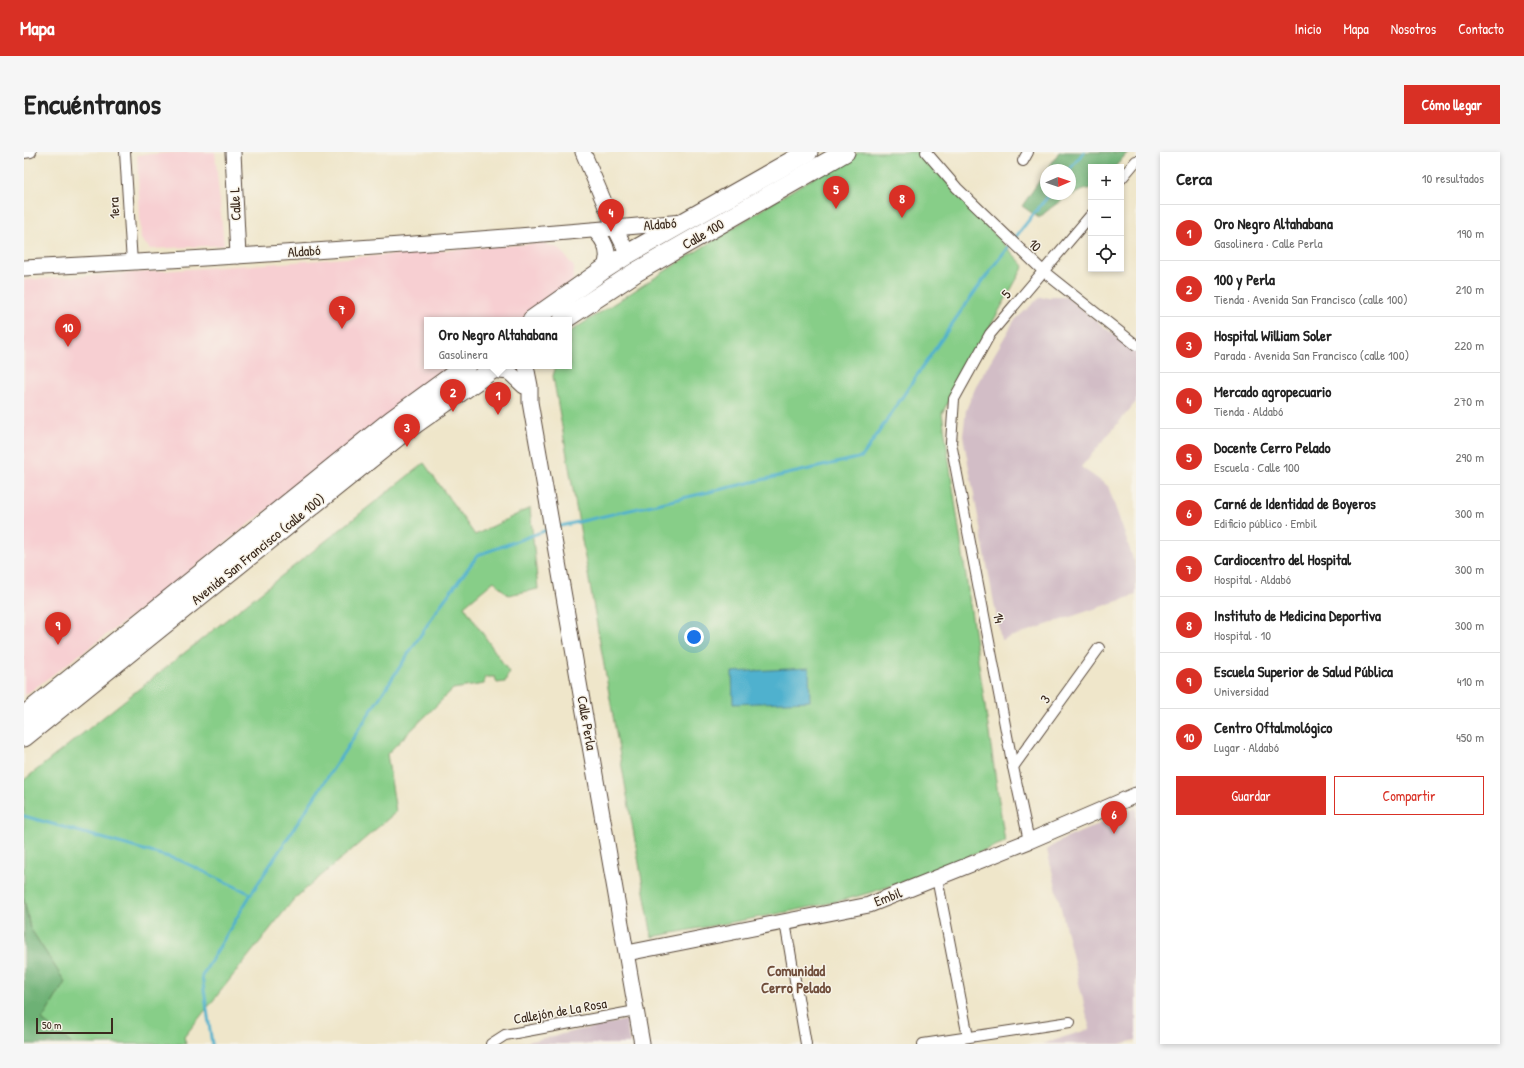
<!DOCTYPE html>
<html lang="es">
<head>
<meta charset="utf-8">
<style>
  body { margin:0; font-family:"Patrick Hand",sans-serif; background:#f6f6f6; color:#222 }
  .controls { position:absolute; right:12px; top:12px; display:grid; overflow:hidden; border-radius:0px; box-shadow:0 2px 6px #0003 }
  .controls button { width:36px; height:36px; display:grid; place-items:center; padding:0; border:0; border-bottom:1px solid #e0e0e0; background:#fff; color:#222; font:20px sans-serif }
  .compass { position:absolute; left:1016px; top:12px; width:36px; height:36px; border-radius:50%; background:#fff; box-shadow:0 2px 6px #0003; rotate:88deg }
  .scale { position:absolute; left:12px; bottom:10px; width:77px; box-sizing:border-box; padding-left:4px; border:2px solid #3b2a1e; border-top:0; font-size:11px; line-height:14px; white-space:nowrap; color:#3b2a1e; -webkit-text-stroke:3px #f7f3e8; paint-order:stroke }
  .you { position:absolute; left:670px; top:485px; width:14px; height:14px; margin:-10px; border:3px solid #fff; border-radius:50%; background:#1a73e8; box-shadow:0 0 0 6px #1a73e833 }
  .badge { display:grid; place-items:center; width:26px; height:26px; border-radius:50%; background:#d93025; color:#fff; font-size:13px; font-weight:700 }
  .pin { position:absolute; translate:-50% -33px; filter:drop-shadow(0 1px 2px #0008) }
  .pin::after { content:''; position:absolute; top:21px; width:14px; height:12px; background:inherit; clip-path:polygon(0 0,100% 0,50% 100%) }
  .popup { position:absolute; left:400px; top:165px; width:148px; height:52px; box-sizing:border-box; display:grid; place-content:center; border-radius:0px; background:#fff; filter:drop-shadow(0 1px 3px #0005); font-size:13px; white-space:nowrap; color:#767676 }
  .popup b { font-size:15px; color:#222 }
  .popup::after { content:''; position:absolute; left:50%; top:100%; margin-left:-8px; border:8px solid transparent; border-top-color:#fff }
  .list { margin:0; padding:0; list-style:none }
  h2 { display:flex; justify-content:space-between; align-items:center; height:52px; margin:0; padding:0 16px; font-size:17px }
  h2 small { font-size:13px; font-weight:400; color:#767676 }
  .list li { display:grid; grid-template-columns:26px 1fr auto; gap:12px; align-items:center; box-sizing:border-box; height:56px; padding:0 16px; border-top:1px solid #e0e0e0 }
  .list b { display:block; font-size:15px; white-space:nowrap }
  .list p { margin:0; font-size:13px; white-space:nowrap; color:#767676 }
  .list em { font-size:13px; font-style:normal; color:#767676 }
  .actions { display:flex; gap:8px; padding:12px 16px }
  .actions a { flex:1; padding:9px 0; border:1px solid #d93025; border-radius:0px; text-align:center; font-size:14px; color:#d93025 }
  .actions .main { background:#d93025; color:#fff }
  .icon { flex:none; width:22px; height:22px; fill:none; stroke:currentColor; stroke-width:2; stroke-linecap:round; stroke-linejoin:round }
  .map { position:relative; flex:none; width:1112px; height:892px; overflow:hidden; border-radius:0px }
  header { display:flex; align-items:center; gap:24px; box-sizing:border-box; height:56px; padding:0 20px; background:#d93025; color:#fff }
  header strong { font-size:19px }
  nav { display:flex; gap:22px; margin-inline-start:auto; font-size:14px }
  .intro { display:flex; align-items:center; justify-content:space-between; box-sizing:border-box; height:96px; padding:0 24px }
  h1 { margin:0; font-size:28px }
  .button { padding:10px 18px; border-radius:0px; background:#d93025; color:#fff; font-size:14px; font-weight:700 }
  main { display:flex; gap:24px; padding:0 24px }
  aside { flex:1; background:#fff; border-radius:0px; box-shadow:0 2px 6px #0003 }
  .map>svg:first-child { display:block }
</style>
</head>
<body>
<header>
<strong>Mapa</strong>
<nav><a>Inicio</a><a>Mapa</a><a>Nosotros</a><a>Contacto</a></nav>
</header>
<div class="intro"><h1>Encuéntranos</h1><a class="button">Cómo llegar</a></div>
<main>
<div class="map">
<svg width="1112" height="892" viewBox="0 0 1112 892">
  <rect width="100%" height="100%" fill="#f7f3e8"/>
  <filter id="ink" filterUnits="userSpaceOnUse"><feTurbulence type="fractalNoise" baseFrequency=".025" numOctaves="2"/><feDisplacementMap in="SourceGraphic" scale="8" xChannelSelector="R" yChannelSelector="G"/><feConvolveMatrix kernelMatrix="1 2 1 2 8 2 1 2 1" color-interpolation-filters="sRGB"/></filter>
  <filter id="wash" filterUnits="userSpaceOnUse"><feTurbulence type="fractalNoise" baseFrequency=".012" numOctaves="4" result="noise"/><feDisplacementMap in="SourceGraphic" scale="16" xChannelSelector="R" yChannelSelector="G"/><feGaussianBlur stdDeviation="0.9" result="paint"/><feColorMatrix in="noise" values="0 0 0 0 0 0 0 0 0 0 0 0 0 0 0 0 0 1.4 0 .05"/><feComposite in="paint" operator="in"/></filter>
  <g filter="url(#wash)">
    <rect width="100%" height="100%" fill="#efe6ca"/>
    <g fill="#f7cfd2">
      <polygon points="159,0 191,0 200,93 126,97 117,87 113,3"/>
      <polygon points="518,91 535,96 550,115 550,125 545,137 497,168 403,168 403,214 434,214 226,371 136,443 0,544 0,128 257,111"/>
    </g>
    <g fill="#d2bdc6">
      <polygon points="1029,145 1042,145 1112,200 1112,250 1057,315 1084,334 1112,415 1112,443 977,488 939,284 942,258 953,232 990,169 1015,146"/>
      <polygon points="1112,656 1112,888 1096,892 1018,892 1066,877 1023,698 1036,689"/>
      <polygon points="602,868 606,892 493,892"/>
    </g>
    <g fill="#87ce88" stroke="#617c53">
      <path d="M835,0H896L1000,114L918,261L981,690C930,710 880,732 827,746C762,762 694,772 628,785L529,224L532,214H545V182L547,179L775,34Z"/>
      <polygon points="400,311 451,383 506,356 514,437 484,443 470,429 440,454 485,520 481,530 473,531 471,525 461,525 460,532 429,537 363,602 372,660 270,747 160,885 162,892 48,892 18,868 41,830 6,776 0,747 0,628"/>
    </g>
    <g fill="#6db174" stroke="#546e49">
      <path d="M1035,0H1104L1091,15H1067V36C1047,41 1030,52 1015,66L998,54L1022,19V42H1046V18H1023Z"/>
      <polygon points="0,747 6,776 41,830 18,868 48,892 0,892"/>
    </g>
    <polygon fill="#4fb1ce" stroke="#456e76" points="785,516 786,549 709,552 708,520"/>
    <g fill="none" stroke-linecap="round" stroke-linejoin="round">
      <g stroke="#4fb1ce" stroke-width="3">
        <polyline points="1045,18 1060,0"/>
        <path d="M532,375L838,305C898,216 957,125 1026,42"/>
        <polyline points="0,664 155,708 227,742"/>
        <polyline points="188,892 178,824 227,742 415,455 454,403 523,378"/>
      </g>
    </g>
  </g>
  <g filter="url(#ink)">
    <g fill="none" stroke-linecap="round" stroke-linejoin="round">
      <g stroke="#564638" stroke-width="12">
        <g id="street">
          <polyline points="101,0 108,111"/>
          <polyline points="902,0 933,36 1019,119 1112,193"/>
          <polyline points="0,1 7,0"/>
          <polyline points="999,9 1004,0"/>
          <polyline points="1097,27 1112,9"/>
          <polyline points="989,615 1075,496"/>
          <polyline points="1005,689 989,615 927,291 930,247 966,182 1067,63"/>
          <polyline points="913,726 944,885"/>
          <polyline points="761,770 782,892"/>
          <polyline points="467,892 481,883 612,859"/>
          <polyline points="899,892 1046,870"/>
        </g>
      </g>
      <g stroke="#564638" stroke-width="17">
        <g id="secondary">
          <polyline points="209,0 214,104"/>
          <polyline points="559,0 591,76 604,102"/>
          <path d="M573,81C583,92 587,105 579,118"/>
          <path d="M0,116C220,105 440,90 659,70"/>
          <polyline points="502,214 506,234 506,250 618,892"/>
          <polyline points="467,218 485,220 500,234"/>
          <polyline points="603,801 845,753 1005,689 1112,643"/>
        </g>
      </g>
      <g stroke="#564638" stroke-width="21">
        <g id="highway">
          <polyline points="508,168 579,118 604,102 784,0"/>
          <polyline points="539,168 612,120 821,0"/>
          <polyline points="0,564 368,268 442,214"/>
          <polyline points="0,585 378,281 473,214"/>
        </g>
      </g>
      <use href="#street" stroke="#fff" stroke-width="10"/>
      <use href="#secondary" stroke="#fff" stroke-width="15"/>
      <use href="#highway" stroke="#fff" stroke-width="19"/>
    </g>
  </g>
  <g text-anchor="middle" stroke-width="3" stroke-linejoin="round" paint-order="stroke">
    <g font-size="14" fill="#3b2a1e" stroke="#f7f3e8">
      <text transform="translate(211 52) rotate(-93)" y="5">Calle L</text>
      <text transform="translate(90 56) rotate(-93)" y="5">1era</text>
      <text transform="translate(636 72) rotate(-5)" y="5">Aldabó</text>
      <text transform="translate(679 82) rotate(-30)" y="5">Calle 100</text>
      <text transform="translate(1011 93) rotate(44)" y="5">10</text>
      <text transform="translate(280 99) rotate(-4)" y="5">Aldabó</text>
      <text transform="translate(982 142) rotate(-50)" y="5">5</text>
      <text transform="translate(234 397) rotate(-39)" y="5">Avenida San Francisco (calle 100)</text>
      <text transform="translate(975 466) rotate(79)" y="5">14</text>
      <text transform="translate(1021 547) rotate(-54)" y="5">3</text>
      <text transform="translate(563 571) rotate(80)" y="5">Calle Perla</text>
      <text transform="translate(864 745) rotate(-21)" y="5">Embil</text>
      <text transform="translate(536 859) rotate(-10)" y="5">Callejón de La Rosa</text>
    </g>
    <g font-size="15" font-weight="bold" fill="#714f3c" stroke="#f7f3e8">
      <text x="772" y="824">Comunidad<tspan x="772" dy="17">Cerro Pelado</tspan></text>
    </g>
  </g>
</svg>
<div class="controls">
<button>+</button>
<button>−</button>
<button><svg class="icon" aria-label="locate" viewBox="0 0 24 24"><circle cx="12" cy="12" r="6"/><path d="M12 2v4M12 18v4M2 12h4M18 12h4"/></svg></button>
</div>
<svg class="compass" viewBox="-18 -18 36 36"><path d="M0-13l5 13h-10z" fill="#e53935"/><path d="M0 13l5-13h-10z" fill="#767676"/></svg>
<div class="scale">50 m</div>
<div class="you"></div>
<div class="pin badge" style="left:474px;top:263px">1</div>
<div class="popup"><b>Oro Negro Altahabana</b>Gasolinera</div>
<div class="pin badge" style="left:429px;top:260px">2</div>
<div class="pin badge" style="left:383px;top:295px">3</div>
<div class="pin badge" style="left:587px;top:80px">4</div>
<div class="pin badge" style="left:812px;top:57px">5</div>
<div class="pin badge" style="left:1090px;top:682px">6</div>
<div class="pin badge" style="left:318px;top:177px">7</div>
<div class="pin badge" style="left:878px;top:66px">8</div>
<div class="pin badge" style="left:34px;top:493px">9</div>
<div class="pin badge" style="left:44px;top:195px">10</div>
</div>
<aside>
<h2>Cerca<small>10 resultados</small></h2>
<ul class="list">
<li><span class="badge">1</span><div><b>Oro Negro Altahabana</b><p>Gasolinera · Calle Perla</p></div><em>190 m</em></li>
<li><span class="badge">2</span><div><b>100 y Perla</b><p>Tienda · Avenida San Francisco (calle 100)</p></div><em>210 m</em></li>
<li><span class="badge">3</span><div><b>Hospital William Soler</b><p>Parada · Avenida San Francisco (calle 100)</p></div><em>220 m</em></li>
<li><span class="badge">4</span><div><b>Mercado agropecuario</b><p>Tienda · Aldabó</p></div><em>270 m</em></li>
<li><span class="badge">5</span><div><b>Docente Cerro Pelado</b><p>Escuela · Calle 100</p></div><em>290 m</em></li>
<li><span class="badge">6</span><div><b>Carné de Identidad de Boyeros</b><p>Edificio público · Embil</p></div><em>300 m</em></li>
<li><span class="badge">7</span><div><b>Cardiocentro del Hospital</b><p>Hospital · Aldabó</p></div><em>300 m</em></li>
<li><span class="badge">8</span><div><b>Instituto de Medicina Deportiva</b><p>Hospital · 10</p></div><em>300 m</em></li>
<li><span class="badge">9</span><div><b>Escuela Superior de Salud Pública</b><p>Universidad</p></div><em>410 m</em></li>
<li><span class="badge">10</span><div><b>Centro Oftalmológico</b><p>Lugar · Aldabó</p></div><em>450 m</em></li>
</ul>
<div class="actions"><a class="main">Guardar</a><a>Compartir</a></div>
</aside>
</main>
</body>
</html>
